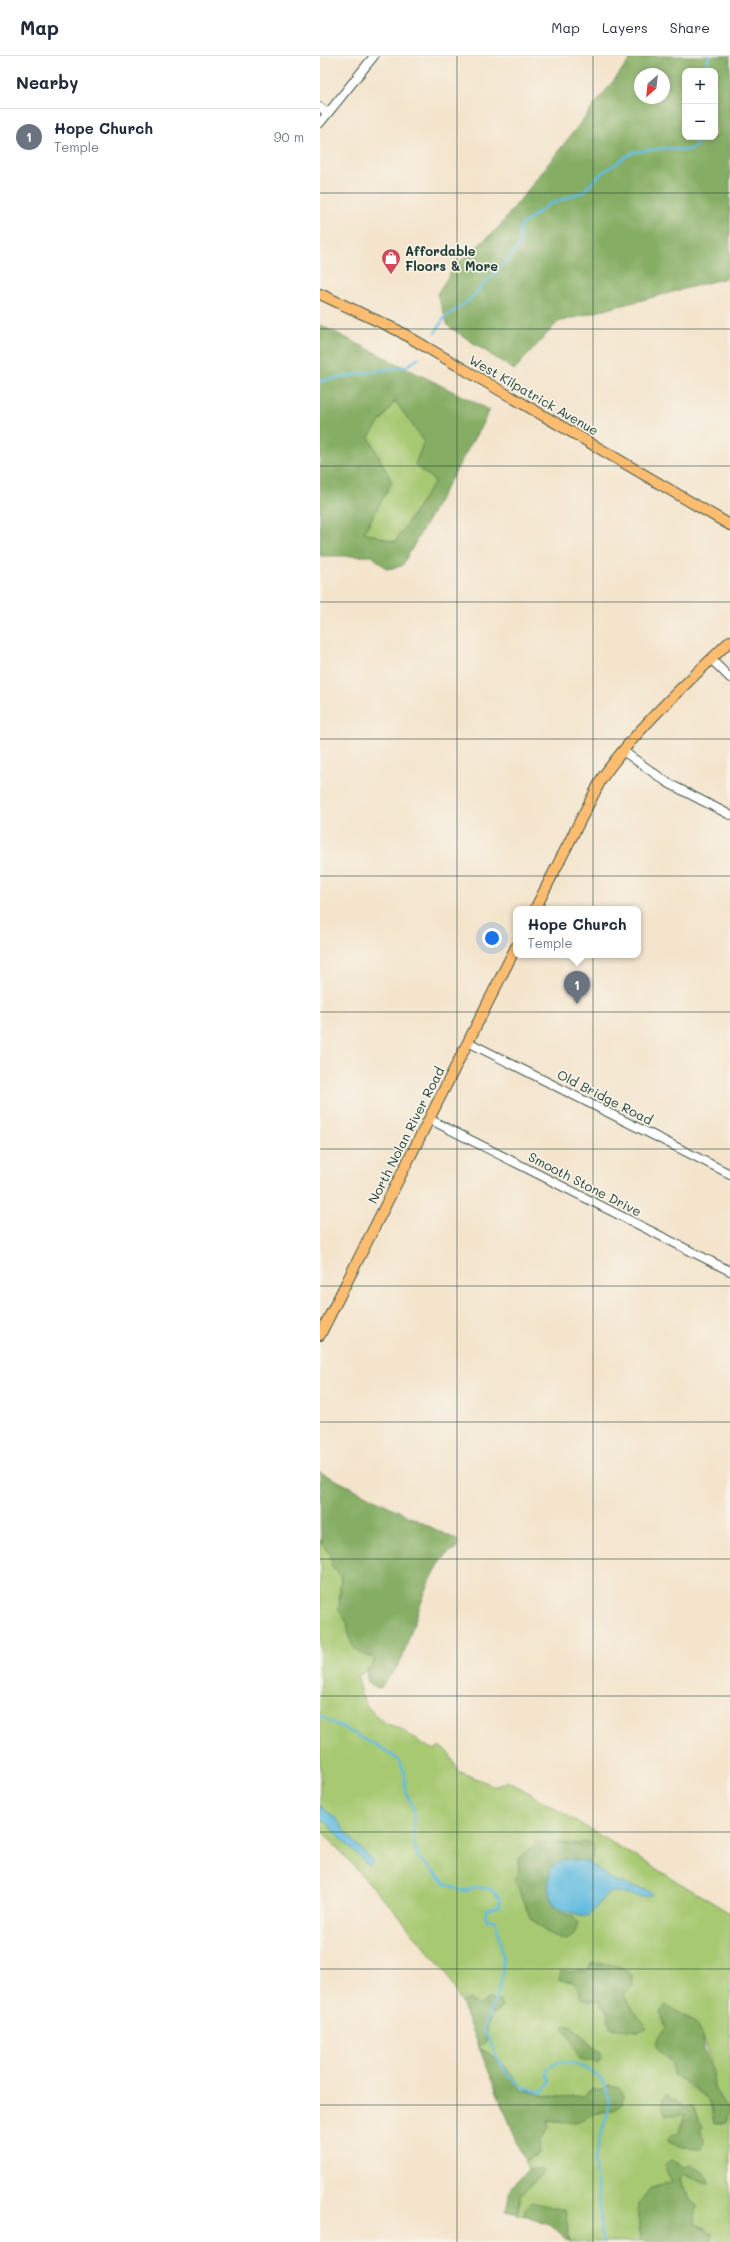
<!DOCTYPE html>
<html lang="en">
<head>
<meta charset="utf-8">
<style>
  body { margin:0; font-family:Mali,sans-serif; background:#f6f6f7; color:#1f2937 }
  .controls { position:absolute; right:12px; top:12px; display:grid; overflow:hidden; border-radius:8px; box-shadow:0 2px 6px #0003 }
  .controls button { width:36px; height:36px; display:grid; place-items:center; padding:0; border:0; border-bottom:1px solid #e0e1e3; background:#fff; color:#1f2937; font:20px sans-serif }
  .compass { position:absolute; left:314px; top:12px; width:36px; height:36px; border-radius:50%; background:#fff; box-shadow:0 2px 6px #0003; rotate:207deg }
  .you { position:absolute; left:172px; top:882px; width:14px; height:14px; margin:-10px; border:3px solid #fff; border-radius:50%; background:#1a73e8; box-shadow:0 0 0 6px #1a73e833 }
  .badge { display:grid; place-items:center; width:26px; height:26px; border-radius:50%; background:#b45309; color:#fff; font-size:13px; font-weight:700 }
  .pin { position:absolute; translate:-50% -33px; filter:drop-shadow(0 1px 2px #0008) }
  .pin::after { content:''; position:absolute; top:21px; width:14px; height:12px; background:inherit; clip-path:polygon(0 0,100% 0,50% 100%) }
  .popup { position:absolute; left:193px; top:850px; width:128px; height:52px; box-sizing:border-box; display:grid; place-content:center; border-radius:8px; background:#fff; filter:drop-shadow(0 1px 3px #0005); font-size:13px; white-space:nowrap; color:#747a83 }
  .popup b { font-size:15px; color:#1f2937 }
  .popup::after { content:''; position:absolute; left:50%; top:100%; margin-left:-8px; border:8px solid transparent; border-top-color:#fff }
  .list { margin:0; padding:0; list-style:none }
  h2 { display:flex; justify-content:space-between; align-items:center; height:52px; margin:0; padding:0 16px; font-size:17px }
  h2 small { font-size:13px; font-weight:400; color:#747a83 }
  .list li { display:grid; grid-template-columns:26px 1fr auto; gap:12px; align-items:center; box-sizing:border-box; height:56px; padding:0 16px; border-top:1px solid #e0e1e3 }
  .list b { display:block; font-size:15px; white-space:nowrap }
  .list p { margin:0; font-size:13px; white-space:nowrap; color:#747a83 }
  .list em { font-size:13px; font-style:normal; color:#747a83 }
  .map { position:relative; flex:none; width:410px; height:2186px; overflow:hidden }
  header { display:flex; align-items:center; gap:24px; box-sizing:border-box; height:56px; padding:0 20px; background:#fff; border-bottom:1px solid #e0e1e3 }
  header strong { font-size:19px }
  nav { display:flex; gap:22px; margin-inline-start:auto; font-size:14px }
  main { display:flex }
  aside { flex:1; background:#fff }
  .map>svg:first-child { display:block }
</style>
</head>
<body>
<header>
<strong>Map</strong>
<nav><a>Map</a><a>Layers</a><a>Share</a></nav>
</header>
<main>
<aside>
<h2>Nearby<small></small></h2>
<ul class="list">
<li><span class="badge" style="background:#6b7280">1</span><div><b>Hope Church</b><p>Temple</p></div><em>90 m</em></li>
</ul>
</aside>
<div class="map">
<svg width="410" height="2186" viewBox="0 0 410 2186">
  <rect width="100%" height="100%" fill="#f7f3e8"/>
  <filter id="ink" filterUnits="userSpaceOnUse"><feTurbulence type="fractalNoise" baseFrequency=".025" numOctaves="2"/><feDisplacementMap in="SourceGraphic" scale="8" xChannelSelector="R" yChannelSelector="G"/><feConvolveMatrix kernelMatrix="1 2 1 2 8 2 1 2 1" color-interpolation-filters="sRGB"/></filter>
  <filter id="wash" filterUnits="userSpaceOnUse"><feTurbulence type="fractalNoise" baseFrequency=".012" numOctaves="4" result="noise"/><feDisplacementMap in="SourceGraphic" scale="16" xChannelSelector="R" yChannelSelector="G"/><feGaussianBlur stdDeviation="0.9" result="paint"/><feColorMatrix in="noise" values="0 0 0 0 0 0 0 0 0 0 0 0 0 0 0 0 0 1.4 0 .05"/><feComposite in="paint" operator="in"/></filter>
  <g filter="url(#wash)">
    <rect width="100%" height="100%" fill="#f4e4cc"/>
    <g fill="#a7c972" stroke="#638353" fill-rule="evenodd">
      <polygon points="75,345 104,385 95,409 115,425 75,486 44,476 72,426 49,381"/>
      <path d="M0,1483L1,1487L11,1499L12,1510L21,1521L19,1544L28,1568L27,1577L46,1600L53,1601L55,1604L51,1612L39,1619C37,1638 47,1654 64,1666C69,1670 76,1670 81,1673C93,1681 102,1689 116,1694L119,1691L129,1697L138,1715L175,1730L189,1725L410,1857V2186H391L384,2172L374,2168L377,2150L370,2144L360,2124L364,2117C373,2119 381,2127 389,2127L387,2120L372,2110L363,2113L356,2106L346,2118L353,2126L331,2131L318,2159L321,2186H250L245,2154L205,2153L204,2159L198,2157L201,2138L215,2126L221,2113H208L205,2105L219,2097L220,2085L229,2071V2064L244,2066L295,2053L299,2031L289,2029L281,2034L272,2033L263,2040L237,2041L201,2034C189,2014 183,2002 160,1994L158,1991L166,1986C168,1973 166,1963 179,1955L159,1950L149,1943L141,1947L127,1918L77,1858L0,1773ZM216,1786L259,1788L245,1803L232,1848L243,1857L253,1860L247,1884C211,1874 207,1856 195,1824L199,1813V1803ZM272,1907L298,1910L313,1929L304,1940L314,1954L319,1975L304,1973L288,1965V1958L279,1945H268L253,1926L241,1915C251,1917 257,1913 268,1916ZM341,1958C348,1959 358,1957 365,1959C378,1963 390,2002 393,2015C394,2020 392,2026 394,2030C396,2039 403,2047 408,2053L392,2057C391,2043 381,2038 371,2032C364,2028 363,2024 353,2019L352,2007L336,1990L338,1981L346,1972ZM268,1984L273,1993H255L254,1985ZM354,2043L364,2051L372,2050L375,2060L382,2070L379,2075L384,2084L373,2092L350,2087L351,2079L359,2076L365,2059L355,2058Z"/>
    </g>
    <g fill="#85ad64" stroke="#52754c" fill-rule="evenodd">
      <path d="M313,0H410V221L238,266L194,314L128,270L117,238L135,210L178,172ZM365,15H395V81H365ZM320,18H344V42H320Z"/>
      <path d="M0,269L170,354L82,510L67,513L52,500H0ZM75,345L104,385L95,409L115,425L75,486L44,476L72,426L49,381Z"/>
      <path d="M0,1416L137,1484V1492C111,1499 91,1581 81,1605C77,1614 66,1622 61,1632C49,1632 45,1624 47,1613L51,1612L55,1604C52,1600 51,1602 46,1600C33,1596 26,1580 28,1568L19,1554L21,1521L12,1510L11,1499L1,1487Z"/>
      <path d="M266,1785L274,1790V1799L268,1807L245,1803L231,1813C227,1829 227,1848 243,1857C251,1862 252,1858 258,1867L254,1879L247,1884C211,1874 207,1856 195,1823L199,1813V1803L216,1786L259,1788Z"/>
      <path d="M272,1907L298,1910L312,1919L313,1929L304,1940L327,1973L319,1975L291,1972L288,1958L279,1945L261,1943L259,1933L253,1926L239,1924L241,1915C251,1917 257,1913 267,1916Z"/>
      <polygon points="149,1943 159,1950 168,1943 179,1944 182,1951 171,1960 168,1966 166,1986 158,1991 141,1947"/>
      <path d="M345,1949L374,1965L382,1980L383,1990L393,2017L394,2031L403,2047L409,2053L406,2067H395C393,2062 393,2053 391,2048C387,2040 361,2023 353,2019L352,2007L336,1990L338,1981L346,1972L341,1958Z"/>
      <path d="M244,1969C262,1971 265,1990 280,1995L282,2000L278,2007L260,2003C253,1990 254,1985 243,1973Z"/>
      <path d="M160,1994C183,2002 188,2015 201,2034L237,2041L263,2040L272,2033L281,2034L289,2029L299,2031L303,2040L302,2048L295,2053L279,2056L256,2066L229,2064V2071L220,2085L219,2097L205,2105Z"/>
      <path d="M346,2039L364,2051L372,2050C376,2054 377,2064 382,2071L379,2075L384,2084L382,2092L364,2091L350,2087L347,2083L351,2079L359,2076L365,2059H347L343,2053V2042Z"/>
      <polygon points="351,2104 363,2112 372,2110 387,2120 389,2127 364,2118 360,2124 370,2144 377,2150 374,2168 392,2178 391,2186 321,2186 318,2159 319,2147 331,2131 352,2126 346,2118 344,2108"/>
      <polygon points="208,2113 222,2113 224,2117 201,2138 198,2157 186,2154 190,2134"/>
      <polygon points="211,2146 245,2154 250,2186 231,2169 204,2159 205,2153"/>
    </g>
    <g fill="#62bce0" stroke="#407c8a">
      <polygon points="0,1750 17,1763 23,1773 53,1806 48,1810 7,1767 0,1763"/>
      <path d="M245,1803L264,1805L282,1815L288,1823L329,1835L332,1839C317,1846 300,1832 289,1837C281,1841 276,1854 268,1860C235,1855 223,1848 231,1812Z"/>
    </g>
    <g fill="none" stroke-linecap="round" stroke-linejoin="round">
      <g stroke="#62bce0" stroke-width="2.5">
        <polyline points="386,15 389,0"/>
        <polyline points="115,277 124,262 147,246 191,200 200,188 200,170 228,149 264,135 283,116 313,96 345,92 366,94 375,91 379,81"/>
        <polyline points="0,325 87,310 99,302"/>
        <path d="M0,1660L65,1694L77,1703L85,1716V1734L93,1750L94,1789L98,1801L125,1827L137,1833L146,1835L154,1831L171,1833L180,1843L179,1850L167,1854L165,1860L167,1864H173L176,1867C182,1888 186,1915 178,1937C173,1949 166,1961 164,1974C178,2000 188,2037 223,2035L230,2026L226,2018L229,2011L237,2006C252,2007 264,2009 276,2019C303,2041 278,2076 275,2104C274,2116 278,2129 279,2140C281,2156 281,2171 282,2186"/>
      </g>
    </g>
  </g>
  <g filter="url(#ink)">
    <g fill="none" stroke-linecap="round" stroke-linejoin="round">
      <g stroke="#3f564b" stroke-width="10">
        <g id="minor">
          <polyline points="0,51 7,57"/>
          <polyline points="0,67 54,0"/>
          <polyline points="391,603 410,622"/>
          <polyline points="303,695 348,727 410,759"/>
          <polyline points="148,986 410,1118"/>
          <polyline points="109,1063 410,1215"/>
        </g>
      </g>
      <g stroke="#3f564b" stroke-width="12">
        <g id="major">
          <polyline points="0,238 77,274 410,469"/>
          <path d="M215,853L282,722C318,671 365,629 410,585"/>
          <polyline points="0,1279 196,891"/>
        </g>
      </g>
      <use href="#minor" stroke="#fff" stroke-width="8"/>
      <use href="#major" stroke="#fcbd6f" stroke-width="10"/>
    </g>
  </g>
  <path fill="none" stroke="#1f3d34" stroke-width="1" stroke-opacity="0.55" d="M137,0V2186M273,0V2186M0,137H410M0,273H410M0,410H410M0,546H410M0,683H410M0,820H410M0,956H410M0,1093H410M0,1230H410M0,1366H410M0,1503H410M0,1640H410M0,1776H410M0,1913H410M0,2049H410"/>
  <defs>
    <g id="shop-pin" transform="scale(1)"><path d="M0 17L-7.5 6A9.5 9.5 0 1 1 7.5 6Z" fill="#d1495b" stroke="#f7f3e8"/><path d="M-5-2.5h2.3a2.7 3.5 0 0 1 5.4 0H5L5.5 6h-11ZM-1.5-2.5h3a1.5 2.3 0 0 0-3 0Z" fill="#fff"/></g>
  </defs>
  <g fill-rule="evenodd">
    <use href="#shop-pin" x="71" y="202"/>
  </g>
  <g text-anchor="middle" stroke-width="3.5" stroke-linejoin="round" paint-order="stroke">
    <g font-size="13" font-weight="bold" fill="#1f3d34" stroke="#f7f3e8" text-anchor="start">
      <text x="85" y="200">Affordable<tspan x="85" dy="15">Floors &amp; More</tspan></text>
    </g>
    <g font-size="13" fill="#1f3d34" stroke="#f7f3e8">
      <text transform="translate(214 339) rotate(30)" y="5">West Kilpatrick Avenue</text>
      <text transform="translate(285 1041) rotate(27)" y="5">Old Bridge Road</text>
      <text transform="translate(86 1079) rotate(-63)" y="5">North Nolan River Road</text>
      <text transform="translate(265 1128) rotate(27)" y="5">Smooth Stone Drive</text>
    </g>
  </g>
</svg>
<div class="controls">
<button>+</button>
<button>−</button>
</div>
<svg class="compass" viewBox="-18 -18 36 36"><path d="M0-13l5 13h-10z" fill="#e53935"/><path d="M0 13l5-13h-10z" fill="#747a83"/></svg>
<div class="you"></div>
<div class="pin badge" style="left:257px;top:948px;background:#6b7280">1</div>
<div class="popup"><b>Hope Church</b>Temple</div>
</div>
</main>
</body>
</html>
